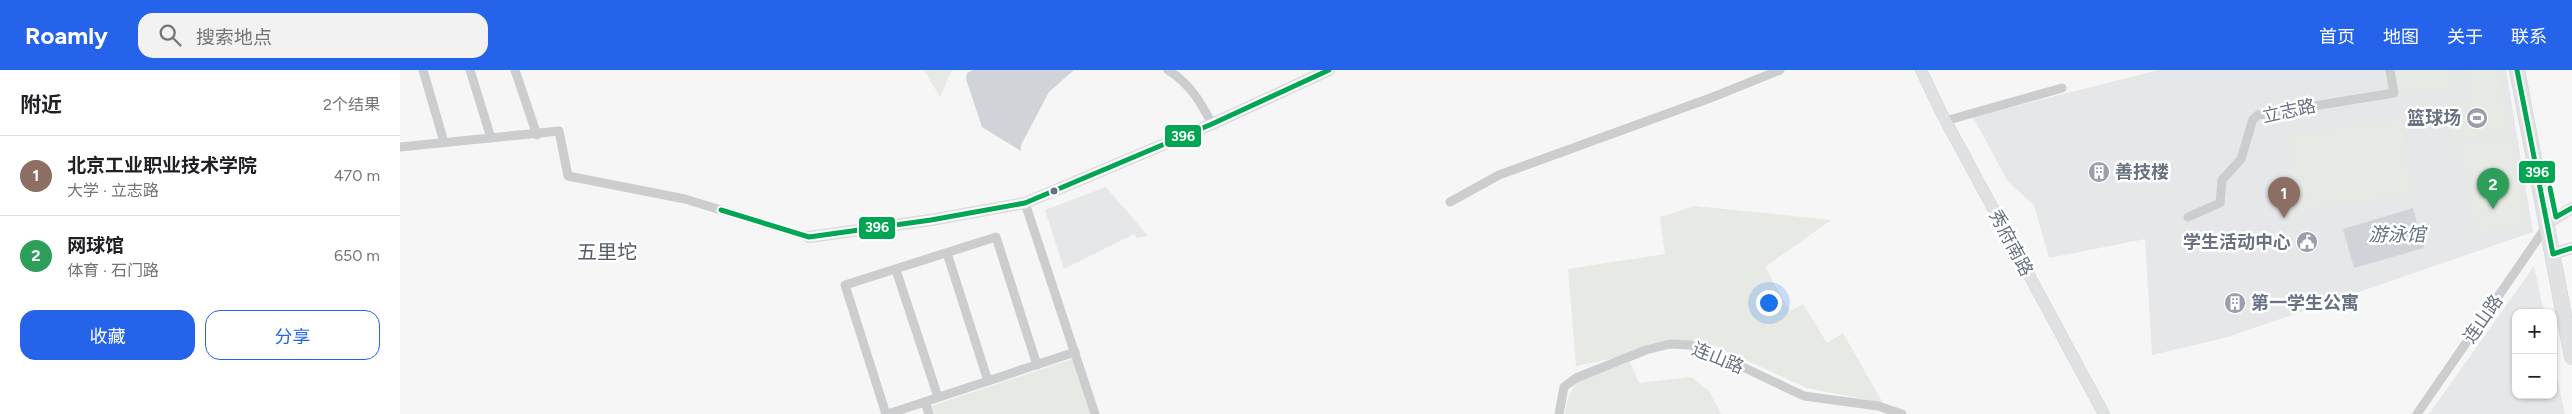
<!DOCTYPE html>
<html lang="zh">
<head>
<meta charset="utf-8">
<style>
  body { margin:0; font-family:Figtree,"Noto Sans SC",sans-serif; background:#f2f2f2; color:#202124 }
  .controls { position:absolute; right:15px; bottom:15px; display:grid; overflow:hidden; border-radius:10px; box-shadow:0 1px 4px #0004 }
  .controls button { width:45px; height:45px; display:grid; place-items:center; padding:0; border:0; border-bottom:1px solid #e0e0e0; background:#fff; color:#202124; font:25px sans-serif }
  .you { position:absolute; left:1368px; top:232px; width:18px; height:18px; margin:-12px; border:4px solid #fff; border-radius:50%; background:#1a73e8; box-shadow:0 0 0 8px #1a73e833 }
  .badge { display:grid; place-items:center; width:32px; height:32px; border-radius:50%; background:#2563eb; color:#fff; font-size:16px; font-weight:700 }
  .pin { position:absolute; translate:-50% -41px; filter:drop-shadow(0 1px 2px #0008) }
  .pin::after { content:''; position:absolute; top:26px; width:18px; height:15px; background:inherit; clip-path:polygon(0 0,100% 0,50% 100%) }
  .list { margin:0; padding:0; list-style:none }
  h2 { display:flex; justify-content:space-between; align-items:center; height:65px; margin:0; padding:0 20px; font-size:21px }
  h2 small { font-size:16px; font-weight:400; color:#757577 }
  .list li { display:grid; grid-template-columns:32px 1fr auto; gap:15px; align-items:center; box-sizing:border-box; height:80px; padding:0 20px; border-top:1px solid #e0e0e0 }
  .list b { display:block; font-size:19px; white-space:nowrap }
  .list p { margin:0; font-size:16px; white-space:nowrap; color:#757577 }
  .list em { font-size:16px; font-style:normal; color:#757577 }
  .actions { display:flex; gap:10px; padding:15px 20px }
  .actions a { flex:1; padding:11px 0; border:1px solid #2563eb; border-radius:15px; text-align:center; font-size:18px; color:#2563eb }
  .actions .main { background:#2563eb; color:#fff }
  .icon { flex:none; width:28px; height:28px; fill:none; stroke:currentColor; stroke-width:2; stroke-linecap:round; stroke-linejoin:round }
  .map { position:relative; flex:none; width:2172px; height:344px; overflow:hidden }
  header { display:flex; align-items:center; gap:30px; box-sizing:border-box; height:70px; padding:0 25px; background:#2563eb; color:#fff }
  header strong { font-size:24px }
  nav { display:flex; gap:28px; margin-inline-start:auto; font-size:18px }
  .search { width:350px; height:45px; background:#f2f2f2; display:flex; align-items:center; gap:12px; box-sizing:border-box; padding:0 18px; border-radius:15px; color:#757577; font-size:19px }
  main { display:flex }
  aside { flex:1; background:#fff }
  .map>svg:first-child { display:block }
</style>
</head>
<body>
<header>
<strong>Roamly</strong>
<div class="search"><svg class="icon" aria-label="search" viewBox="0 0 24 24"><circle cx="10" cy="10" r="6"/><path d="M15 15l6 6"/></svg>搜索地点</div>
<nav><a>首页</a><a>地图</a><a>关于</a><a>联系</a></nav>
</header>
<main>
<aside>
<h2>附近<small>2个结果</small></h2>
<ul class="list">
<li><span class="badge" style="background:#8d6e63">1</span><div><b>北京工业职业技术学院</b><p>大学 · 立志路</p></div><em>470 m</em></li>
<li><span class="badge" style="background:#2e9e5b">2</span><div><b>网球馆</b><p>体育 · 石门路</p></div><em>650 m</em></li>
</ul>
<div class="actions"><a class="main">收藏</a><a>分享</a></div>
</aside>
<div class="map">
<svg width="2172" height="344" viewBox="0 0 2172 344">
  <rect width="100%" height="100%" fill="#f6f6f6"/>
  <g fill="#e6e7e8">
    <polygon points="1758,0 2106,0 2133,162 1828,267 1752,285 1745,169 1649,188 1634,135 1608,112 1573,47"/>
    <polygon points="706,117 748,166 737,168 734,164 664,199 645,140"/>
    <polygon points="2134,196 2144,243 2116,243 2116,325 2153,325 2153,288 2165,344 2029,344"/>
  </g>
  <g fill="#e6e9e4">
    <polygon points="524,0 552,0 540,27"/>
    <polygon points="1994,0 2052,0 2055,17 1998,26"/>
    <polygon points="2066,0 2098,0 2109,61 2052,72 2045,35 2072,30"/>
    <polygon points="2001,49 2012,125 1899,141 1888,65"/>
    <polygon points="2111,66 2127,154 2076,163 2060,75"/>
    <polygon points="1295,136 1431,150 1365,197 1390,241 1403,234 1427,273 1443,263 1483,333 1407,318 1302,270 1176,296 1168,199 1265,184 1260,147"/>
    <polygon points="672,289 690,344 534,344 531,336"/>
    <polygon points="1230,292 1239,313 1291,307 1309,321 1321,344 1165,344 1167,331 1176,312"/>
  </g>
  <g fill="#d0d4d9">
    <polygon points="573,0 674,0 649,22 621,75 621,81 582,57 566,9 567,3"/>
    <polygon points="2013,138 2024,178 1954,198 1943,159"/>
  </g>
  <g fill="none" stroke-linecap="round" stroke-linejoin="round">
    <g stroke="#d2d3d4" stroke-width="12">
      <g id="secondary">
        <polyline points="1521,0 1542,44 1704,344"/>
        <polyline points="2148,153 2172,138"/>
        <polyline points="409,167 531,150 625,133 812,54 929,0"/>
        <polyline points="2153,184 2172,178"/>
      </g>
    </g>
    <g stroke="#d2d2d3" stroke-width="16">
      <polyline id="highway" points="2117,0 2172,287"/>
    </g>
    <g stroke="#cccdcf" stroke-width="9">
      <polyline points="23,0 44,72"/>
      <polyline points="70,0 91,68"/>
      <polyline points="115,0 137,65"/>
      <path d="M768,0C790,14 800,31 812,54"/>
      <polyline points="1545,51 1662,18"/>
      <polyline points="0,77 159,61 168,106 285,129 409,167"/>
      <polyline points="1050,132 1099,105 1313,27 1380,0"/>
      <polyline points="625,133 695,344"/>
      <polyline points="1788,147 1820,133 1822,110 1841,89 1853,49 1858,45 1994,23 1990,0"/>
      <polyline points="547,183 588,311"/>
      <polyline points="496,200 538,327"/>
      <polyline points="525,332 529,344"/>
      <polyline points="486,344 445,215 596,167 637,295"/>
      <polyline points="488,344 675,282"/>
      <polyline points="1159,344 1164,317 1176,308 1246,280 1270,274 1290,275 1328,290 1404,326 1478,336 1502,344"/>
      <polyline points="2017,344 2146,157"/>
    </g>
    <use href="#secondary" stroke="#e0e1e2" stroke-width="11"/>
    <use href="#highway" stroke="#e0e1e2" stroke-width="15"/>
    <g stroke="#fff" stroke-width="9">
      <g id="bus-1">
        <polyline points="2117,0 2153,184 2172,178"/>
        <polyline points="2150,118 2156,147 2172,138"/>
        <polyline points="321,140 409,167 531,150 625,133 812,54 929,0"/>
      </g>
    </g>
    <use href="#bus-1" stroke="#00a651" stroke-width="5"/>
  </g>
  <defs>
    <g id="stadium-disc" transform="scale(1.125)"><circle r="9.5" fill="#9aa0ab" stroke="#fff"/><path d="M0-5a6.5 5 0 1 0 0 10a6.5 5 0 1 0 0-10ZM-3.5-1.8h7v3.6h-7Z" fill="#fff"/></g>
    <g id="building-disc" transform="scale(1.125)"><circle r="9.5" fill="#9aa0ab" stroke="#fff"/><path d="M-4-6H4V6H1V3H-1V6H-4ZM-2.5-4.3h1.7v1.8h-1.7ZM.8-4.3h1.7v1.8H.8ZM-2.5-1h1.7V.8h-1.7ZM.8-1h1.7V.8H.8Z" fill="#fff"/></g>
    <g id="civic-disc" transform="scale(1.125)"><circle r="9.5" fill="#9aa0ab" stroke="#fff"/><path d="M-.6-6.5H3V-4.5H.6V-3L4-1V1h2V6H-6V1h2V-1L-.6-3ZM-1.2 2.5V6h2.4V2.5Z" fill="#fff"/></g>
  </defs>
  <g fill-rule="evenodd">
    <use href="#stadium-disc" x="2077" y="48"/>
    <use href="#building-disc" x="1699" y="102"/>
    <use href="#civic-disc" x="1907" y="172"/>
    <use href="#building-disc" x="1835" y="233"/>
  </g>
  <circle fill="#697283" stroke="#fff" stroke-width="2" cx="654" cy="121" r="4.5"/>
  <g text-anchor="middle" stroke-width="5" stroke-linejoin="round" paint-order="stroke">
    <g font-size="18" fill="#697283" stroke="#fff">
      <text transform="translate(1889 41) rotate(-12)" y="6">立志路</text>
      <text transform="translate(1611 173) rotate(62)" y="6">秀府南路</text>
      <text transform="translate(2083 249) rotate(-55)" y="6">连山路</text>
      <text transform="translate(1318 288) rotate(22)" y="6">连山路</text>
    </g>
    <g font-size="18" font-weight="bold" fill="#697283" stroke="#fff" text-anchor="end">
      <text x="2061" y="54">篮球场</text>
      <text x="1715" y="108" text-anchor="start">善技楼</text>
      <text x="1891" y="178">学生活动中心</text>
      <text x="1851" y="239" text-anchor="start">第一学生公寓</text>
    </g>
    <g font-size="19" font-style="italic" fill="#65737f" stroke="#fff">
      <text x="1997" y="171">游泳馆</text>
    </g>
    <g font-size="20" fill="#565d69" stroke="#fff">
      <text x="207" y="189">五里坨</text>
    </g>
  </g>
  <g stroke="#fff" stroke-width="2">
    <rect x="764" y="54" width="38" height="24" rx="5" fill="#00a651"/>
    <rect x="2118" y="90" width="38" height="24" rx="5" fill="#00a651"/>
    <rect x="458" y="146" width="38" height="24" rx="5" fill="#00a651"/>
  </g>
  <g font-size="14" text-anchor="middle" font-weight="bold" fill="#fff">
    <text x="783" y="71">396</text>
    <text x="2137" y="107">396</text>
    <text x="477" y="162">396</text>
  </g>
</svg>
<div class="controls">
<button>+</button>
<button>−</button>
</div>
<div class="you"></div>
<div class="pin badge" style="left:1884px;top:148px;background:#8d6e63">1</div>
<div class="pin badge" style="left:2093px;top:139px;background:#2e9e5b">2</div>
</div>
</main>
</body>
</html>
